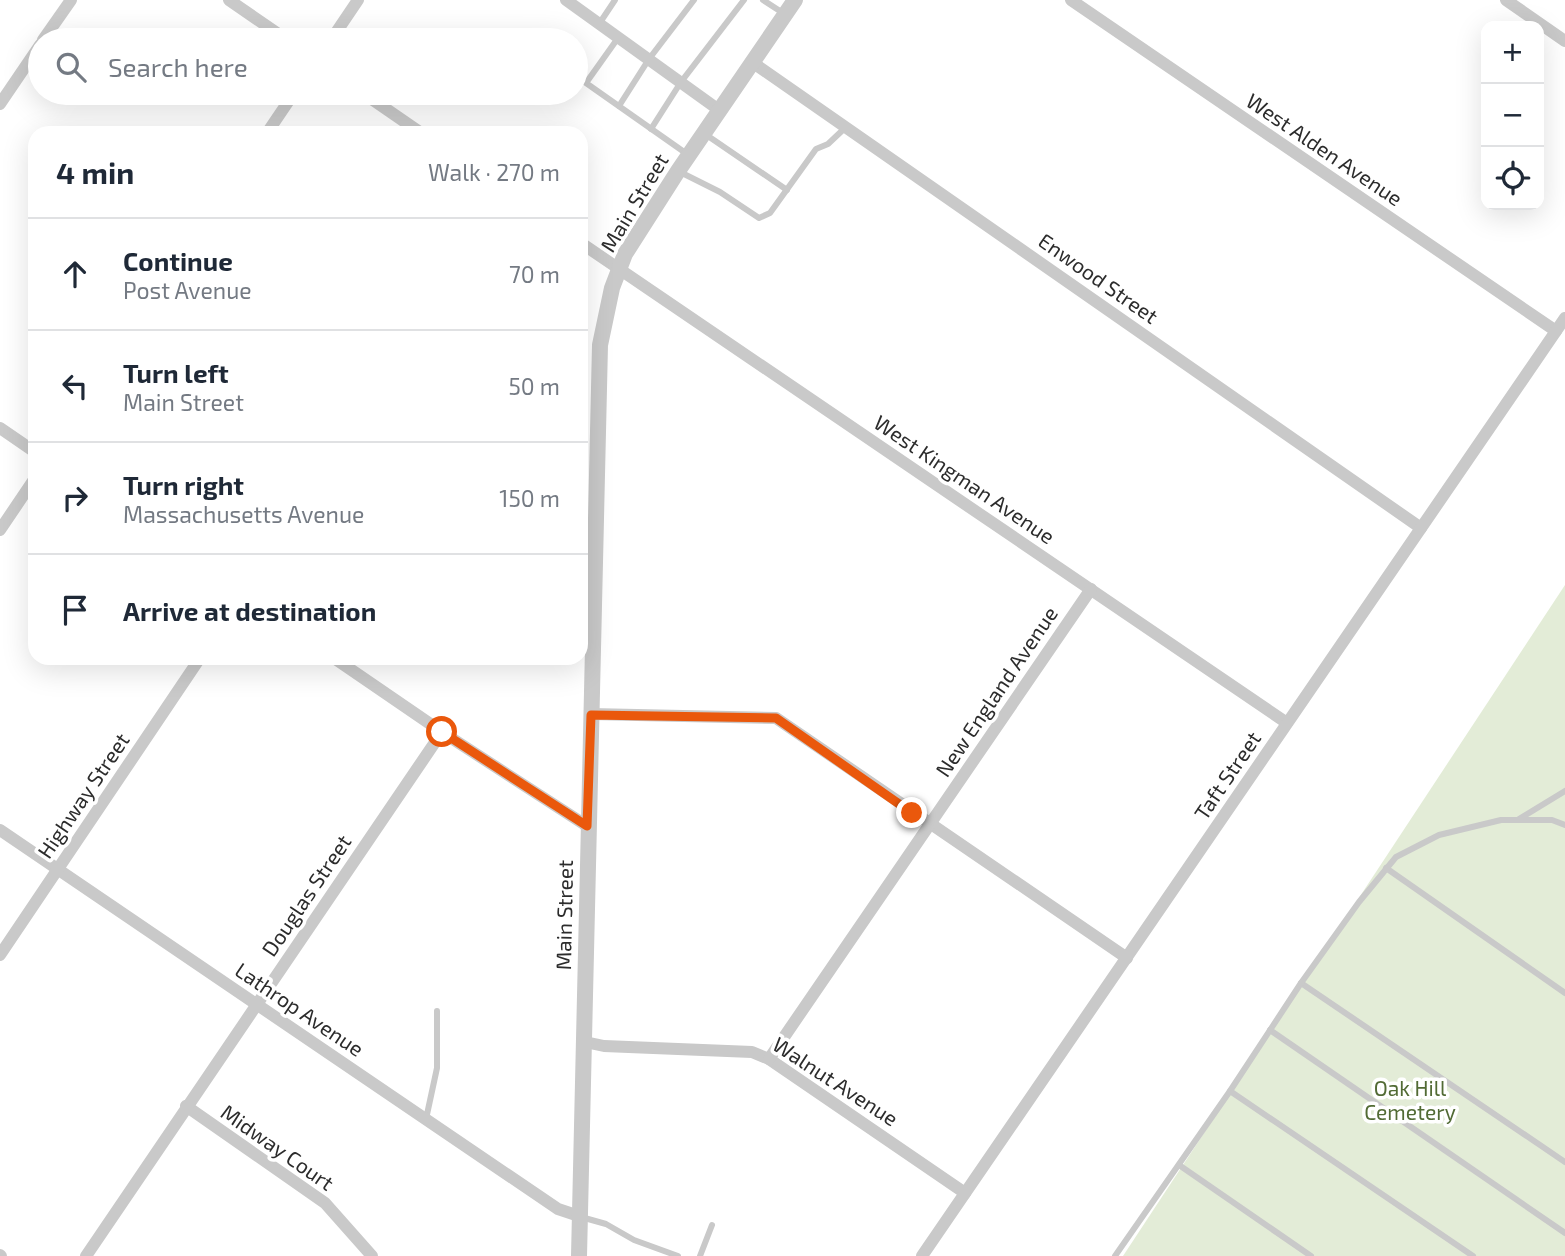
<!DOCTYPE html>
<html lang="en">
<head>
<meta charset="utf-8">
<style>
  body { margin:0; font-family:"Exo 2",sans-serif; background:#f2f2f3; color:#1f2937 }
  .controls { position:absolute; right:21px; top:21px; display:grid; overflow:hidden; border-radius:14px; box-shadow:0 7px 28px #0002 }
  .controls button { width:63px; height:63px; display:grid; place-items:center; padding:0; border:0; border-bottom:2px solid #e0e1e3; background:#fff; color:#1f2937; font:35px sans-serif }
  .stop { position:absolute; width:21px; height:21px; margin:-16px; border:5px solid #ea580c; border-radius:50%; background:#fff }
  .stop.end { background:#ea580c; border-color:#fff; box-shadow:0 2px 7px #0008 }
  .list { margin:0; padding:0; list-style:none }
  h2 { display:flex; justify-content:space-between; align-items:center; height:91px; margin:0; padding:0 28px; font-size:30px }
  h2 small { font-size:23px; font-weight:400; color:#747a83 }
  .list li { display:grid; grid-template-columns:46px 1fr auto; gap:21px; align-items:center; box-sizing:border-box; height:112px; padding:0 28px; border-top:2px solid #e0e1e3 }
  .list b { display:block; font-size:26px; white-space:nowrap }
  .list p { margin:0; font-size:23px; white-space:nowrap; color:#747a83 }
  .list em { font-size:23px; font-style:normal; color:#747a83 }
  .icon { flex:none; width:38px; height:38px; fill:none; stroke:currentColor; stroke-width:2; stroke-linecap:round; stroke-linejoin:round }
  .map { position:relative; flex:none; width:1565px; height:1256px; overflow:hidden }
  .search { position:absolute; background:#fff; box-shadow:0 7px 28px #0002; left:28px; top:28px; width:560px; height:77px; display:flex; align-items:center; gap:18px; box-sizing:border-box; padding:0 24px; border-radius:38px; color:#747a83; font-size:26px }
  .panel { position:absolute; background:#fff; box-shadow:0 7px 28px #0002; left:28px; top:126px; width:560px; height:539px; border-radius:21px }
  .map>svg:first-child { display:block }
</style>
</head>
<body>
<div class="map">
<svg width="1565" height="1256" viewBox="0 0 1565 1256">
  <rect width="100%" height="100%" fill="#fff"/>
  <polygon fill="#e3ecd7" points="1565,585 1565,1256 1123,1256"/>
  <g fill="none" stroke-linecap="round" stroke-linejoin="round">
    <g stroke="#c9c9c9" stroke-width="6">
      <polyline points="763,0 783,13"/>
      <polyline points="599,24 615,0"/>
      <polyline points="618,38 586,83 687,154"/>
      <polyline points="619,106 649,59 694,0"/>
      <polyline points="651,129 681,82 744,0"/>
      <polyline points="705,134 787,190"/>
      <polyline points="678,171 720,192 759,218 770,213 816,149 828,144 846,127"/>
      <polyline points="1519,819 1565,791"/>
      <polyline points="1386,868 1565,993"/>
      <polyline points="1301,983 1565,1162"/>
      <polyline points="1270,1030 1565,1233"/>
      <polyline points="1230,1091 1473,1256"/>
      <polyline points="426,1119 437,1068 437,1011"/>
      <polyline points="1179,1165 1311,1256"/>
      <polyline points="581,1217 606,1224 634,1240 678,1256"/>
      <polyline points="700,1256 712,1225"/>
      <polyline points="1115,1256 1230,1091 1301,983 1359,902 1396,857 1439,835 1501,820 1552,820 1565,825"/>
    </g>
    <g stroke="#c9c9c9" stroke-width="12">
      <polyline points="229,0 287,40"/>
      <polyline points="566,0 719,110"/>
      <polyline points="1071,0 1556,331"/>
      <polyline points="1506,0 1565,41"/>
      <polyline points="43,40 71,0"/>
      <polyline points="331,40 358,0"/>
      <polyline points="752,62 1421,528"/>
      <polyline points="363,93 421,133"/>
      <polyline points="0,104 40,45"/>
      <polyline points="267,133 294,93"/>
      <polyline points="581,243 1287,723"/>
      <polyline points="0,428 35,452"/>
      <polyline points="0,530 35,478"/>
      <polyline points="334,658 442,732 587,826"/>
      <polyline points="591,714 776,718 1127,958"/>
      <polyline points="0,830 558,1209 579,1216"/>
      <polyline points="0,955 200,658"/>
      <polyline points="585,1042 604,1046 752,1052 769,1059 965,1193"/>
      <polyline points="769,1059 1091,589"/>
      <polyline points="186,1106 325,1203 372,1256"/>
      <polyline points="0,1255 1,1256"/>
      <polyline points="86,1256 442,732"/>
      <polyline points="922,1256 1565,318"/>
    </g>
    <polyline stroke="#c9c9c9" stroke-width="16" points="579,1256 600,345 612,288 625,254 678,171 795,0"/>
  </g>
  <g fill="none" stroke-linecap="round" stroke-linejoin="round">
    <polyline stroke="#ea580c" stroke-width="9" points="442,732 587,826 591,715 776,718 912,813"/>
  </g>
  <g text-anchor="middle" stroke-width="7" stroke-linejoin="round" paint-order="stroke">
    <g font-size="21" fill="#2c2c2c" stroke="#fff">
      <text transform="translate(1324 150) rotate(34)" y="7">West Alden Avenue</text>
      <text transform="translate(635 203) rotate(-59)" y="7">Main Street</text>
      <text transform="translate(1098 279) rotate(35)" y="7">Enwood Street</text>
      <text transform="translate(964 480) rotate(34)" y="7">West Kingman Avenue</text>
      <text transform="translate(997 692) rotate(-56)" y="7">New England Avenue</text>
      <text transform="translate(1228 776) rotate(-56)" y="7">Taft Street</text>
      <text transform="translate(84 796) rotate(-56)" y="7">Highway Street</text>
      <text transform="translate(307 896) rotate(-56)" y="7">Douglas Street</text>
      <text transform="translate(565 915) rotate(-89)" y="7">Main Street</text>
      <text transform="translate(299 1010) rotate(34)" y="7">Lathrop Avenue</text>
      <text transform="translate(835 1082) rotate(33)" y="7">Walnut Avenue</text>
      <text transform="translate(277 1148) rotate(35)" y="7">Midway Court</text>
    </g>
    <g font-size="21" fill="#526b35" stroke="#fff">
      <text x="1410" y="1096">Oak Hill<tspan x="1410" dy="24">Cemetery</tspan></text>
    </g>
  </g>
</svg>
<div class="controls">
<button>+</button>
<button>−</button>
<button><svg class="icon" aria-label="locate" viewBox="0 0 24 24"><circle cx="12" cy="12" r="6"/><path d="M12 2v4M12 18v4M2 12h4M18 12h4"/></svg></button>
</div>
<div class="stop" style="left:442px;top:732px"></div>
<div class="stop end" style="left:912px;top:813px"></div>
<div class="search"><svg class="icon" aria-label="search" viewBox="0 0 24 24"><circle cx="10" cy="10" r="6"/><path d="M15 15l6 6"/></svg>Search here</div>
<section class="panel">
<h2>4 min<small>Walk · 270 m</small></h2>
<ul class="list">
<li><svg class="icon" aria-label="ahead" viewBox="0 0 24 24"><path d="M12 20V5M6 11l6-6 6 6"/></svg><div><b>Continue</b><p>Post Avenue</p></div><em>70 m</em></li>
<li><svg class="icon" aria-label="left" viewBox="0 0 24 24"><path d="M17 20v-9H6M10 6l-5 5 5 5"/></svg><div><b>Turn left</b><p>Main Street</p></div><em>50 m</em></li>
<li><svg class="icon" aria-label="right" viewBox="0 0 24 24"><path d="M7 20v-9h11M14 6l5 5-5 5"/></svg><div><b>Turn right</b><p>Massachusetts Avenue</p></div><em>150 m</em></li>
<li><svg class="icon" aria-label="arrive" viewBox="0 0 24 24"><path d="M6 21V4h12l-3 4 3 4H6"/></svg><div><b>Arrive at destination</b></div></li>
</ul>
</section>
</div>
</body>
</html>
